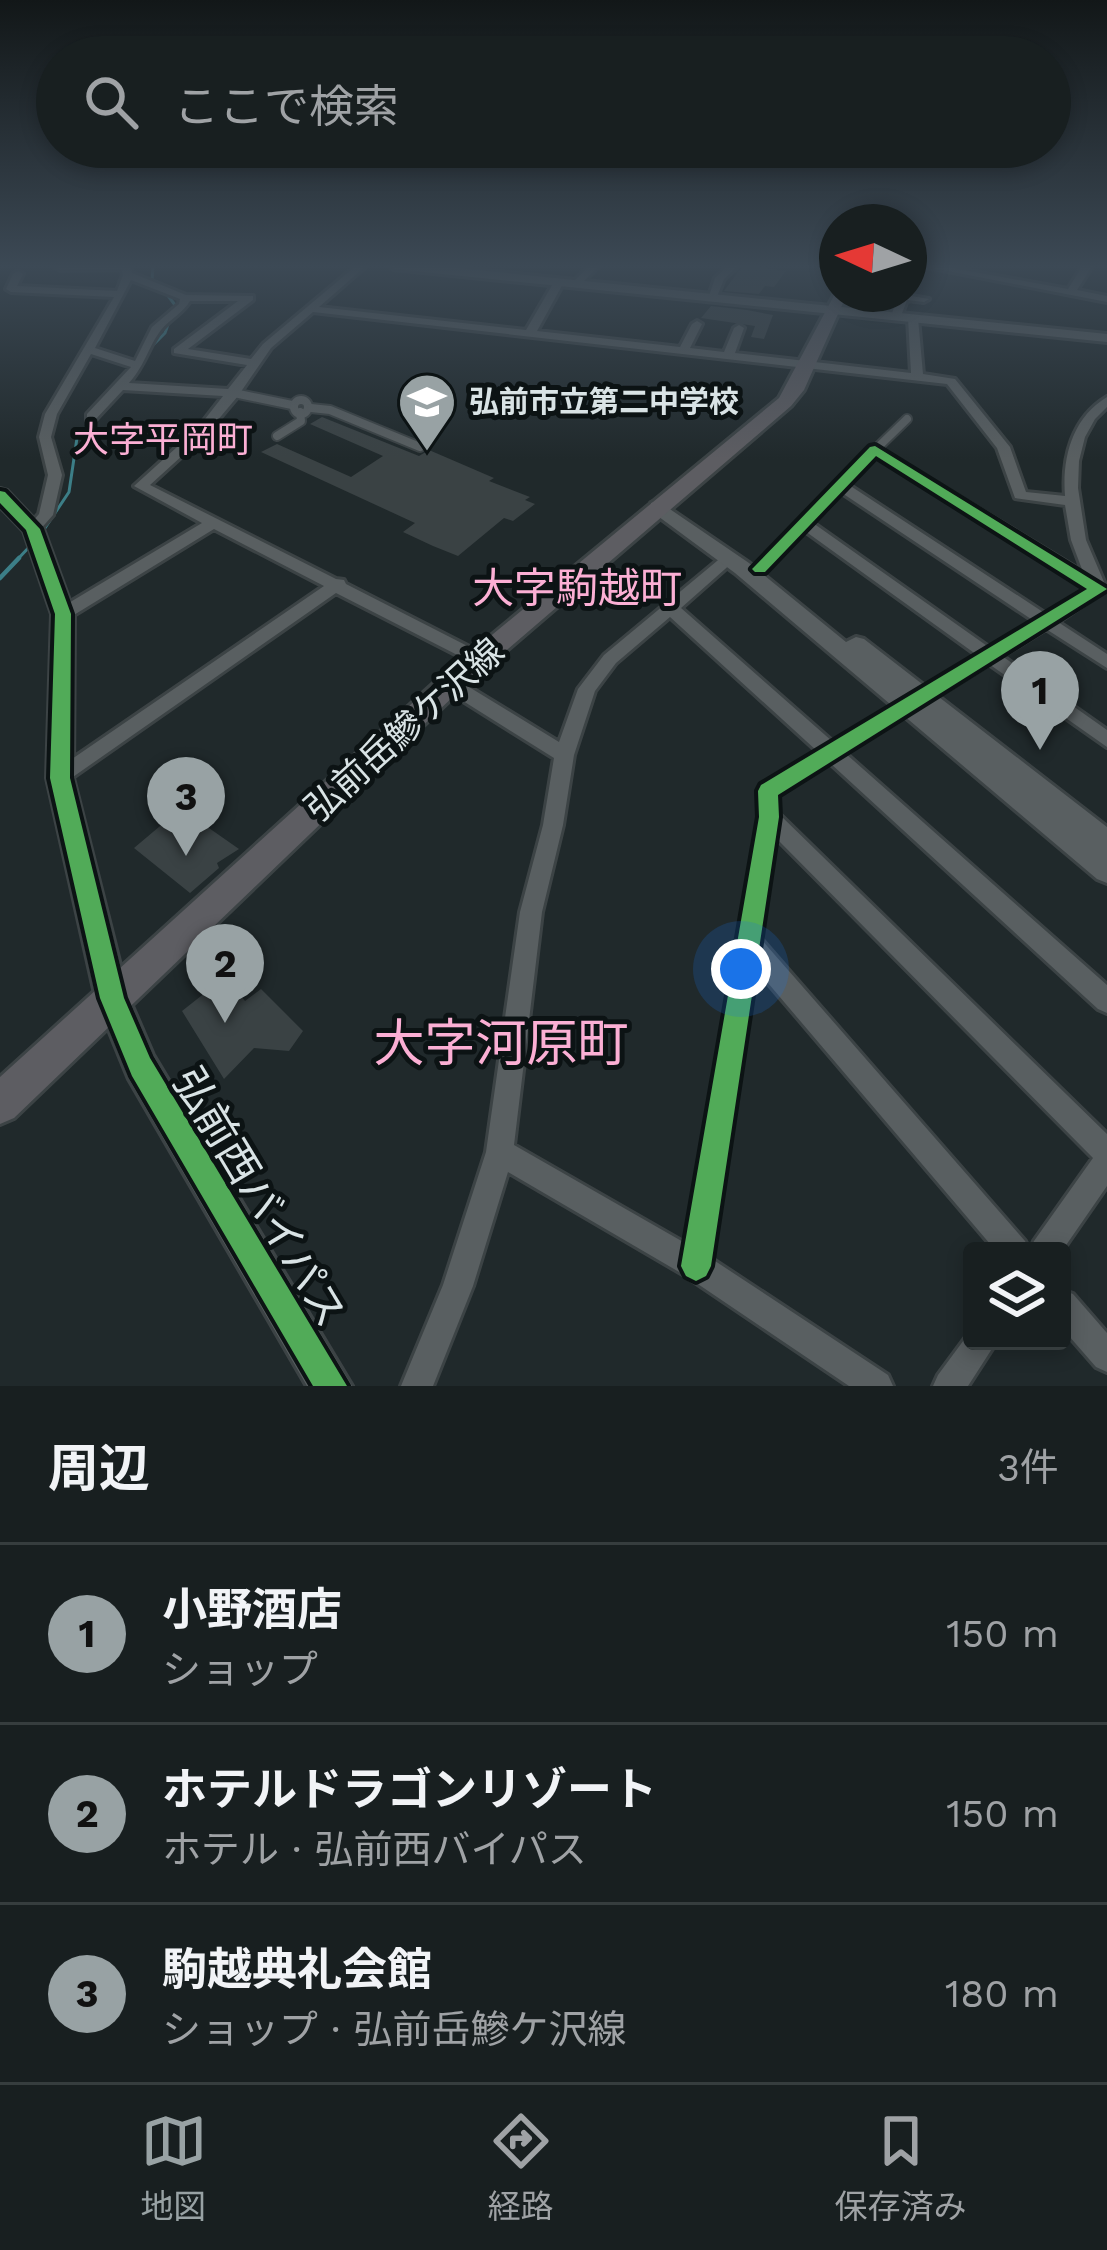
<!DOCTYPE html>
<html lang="ja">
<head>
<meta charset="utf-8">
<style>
  body { margin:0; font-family:"Work Sans","Noto Sans JP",sans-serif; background:#212729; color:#f1f3f6 }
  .controls { position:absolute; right:36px; bottom:36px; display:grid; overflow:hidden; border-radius:12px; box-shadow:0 6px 18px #0003 }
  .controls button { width:108px; height:108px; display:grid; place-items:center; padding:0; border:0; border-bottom:3px solid #363d3e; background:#181f20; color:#f1f3f6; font:60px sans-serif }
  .compass { position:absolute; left:819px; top:204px; width:108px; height:108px; border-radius:50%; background:#181f20; box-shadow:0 6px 18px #0003; rotate:274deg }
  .you { position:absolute; left:741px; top:969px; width:42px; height:42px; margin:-30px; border:9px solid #fff; border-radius:50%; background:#1a73e8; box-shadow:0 0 0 18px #1a73e833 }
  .badge { display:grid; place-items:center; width:78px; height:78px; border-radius:50%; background:#98a2a4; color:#111; font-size:39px; font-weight:700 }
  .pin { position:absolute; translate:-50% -99px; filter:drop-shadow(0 3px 6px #0008) }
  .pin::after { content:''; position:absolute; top:63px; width:42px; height:36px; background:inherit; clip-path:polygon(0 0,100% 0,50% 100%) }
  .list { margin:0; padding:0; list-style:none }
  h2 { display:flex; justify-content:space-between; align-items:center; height:156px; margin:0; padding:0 48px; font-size:51px }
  h2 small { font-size:39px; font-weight:400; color:#9fa2a5 }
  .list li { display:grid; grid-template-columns:78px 1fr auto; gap:36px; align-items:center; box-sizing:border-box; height:180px; padding:0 48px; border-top:3px solid #363d3e }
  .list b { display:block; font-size:45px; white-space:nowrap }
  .list p { margin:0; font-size:39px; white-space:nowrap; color:#9fa2a5 }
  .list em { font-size:39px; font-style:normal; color:#9fa2a5 }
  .icon { flex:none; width:66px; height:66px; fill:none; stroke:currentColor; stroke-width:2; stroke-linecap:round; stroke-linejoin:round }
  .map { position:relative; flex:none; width:1107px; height:1386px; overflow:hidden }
  .search { position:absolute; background:#181f20; box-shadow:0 6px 18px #0003; left:36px; right:36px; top:36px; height:132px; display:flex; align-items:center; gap:30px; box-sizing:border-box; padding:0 42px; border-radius:66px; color:#9fa2a5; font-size:45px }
  .sheet { height:696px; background:#181f20 }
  nav { display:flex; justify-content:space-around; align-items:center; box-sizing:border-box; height:168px; border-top:3px solid #363d3e; background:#181f20; font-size:33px; color:#9fa2a5 }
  nav a { display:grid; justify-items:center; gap:6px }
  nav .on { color:#98a2a4 }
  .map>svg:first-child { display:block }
</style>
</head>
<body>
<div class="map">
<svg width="1107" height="1386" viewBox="0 0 1107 1386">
  <rect width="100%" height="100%" fill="#20292b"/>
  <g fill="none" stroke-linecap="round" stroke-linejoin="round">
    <g stroke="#3c7e87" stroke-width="3">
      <polyline points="152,282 153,265"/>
      <polyline points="150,348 165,333 175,305 166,293"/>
      <polyline points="43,531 69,492 77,438 95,417"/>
      <polyline points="16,561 32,544"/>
    </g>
    <polyline stroke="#3c7e87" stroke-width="4.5" points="0,578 19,558"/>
  </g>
  <g fill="#3a4244">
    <polygon points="743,265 745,265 786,271 774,287 765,286 759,294 724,291"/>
    <polygon points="711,306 747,310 773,315 764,339 751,337 755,326 701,318"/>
    <polygon points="322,417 419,456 429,450 494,478 489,481 530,497 525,500 535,504 513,521 504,518 458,556 433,546 403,532 415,523 261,452 277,444 351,477 383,456 310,424"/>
    <polygon points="185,805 202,815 196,819 239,849 217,863 219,868 190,893 134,848"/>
    <polygon points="225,977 245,1001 261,989 303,1031 289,1051 254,1048 224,1079 182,1011"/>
  </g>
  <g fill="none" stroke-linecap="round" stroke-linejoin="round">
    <g stroke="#3c4345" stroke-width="9">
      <polyline id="lane-far1" points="234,393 247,396"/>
    </g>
    <g stroke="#3c4345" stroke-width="12">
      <g id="lane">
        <polyline points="234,393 292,405"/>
        <circle cx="301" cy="407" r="7"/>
        <polyline points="311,408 330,410 420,447"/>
        <polyline points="277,436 301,421 300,412"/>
        <polyline points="875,450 907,419"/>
      </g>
    </g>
    <g stroke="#3c4345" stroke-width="6">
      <g id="street">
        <path d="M58,265H130L132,273L186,295L253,296V300L188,349L251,359L263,344L357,265H367L319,307L526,330L554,282L559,279L564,282L537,331L680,347L692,324L697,321L702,324L690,348L724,352L734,328L739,325L744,328L735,353L911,373L908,318L913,315L918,318L923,374L955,379L1010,447L1026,492L1065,496C1062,458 1072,418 1107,397V407L1095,419L1085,437L1079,461L1078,488L1086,540L1107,589L1058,622L1107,654V668L1046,629L1002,656L1107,730V747L989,664L845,753L1107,985V1013L1098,1009L830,763L778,795L779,814L1107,1134V1186L1062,1251H996L756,969L712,1259L888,1375L893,1386H849L686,1276L508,1172L473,1286L433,1386H401L443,1285L486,1152L520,912L543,825L554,758L444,689L441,684L444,679H456L559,742L578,689L604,655L723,556L728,554L736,559L733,562L681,608L833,742L977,655L805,531L765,572H755L752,569L755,566L870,447L875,446L1083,572L1071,540L1065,505L1015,498L997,448L947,384L313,312L271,348L238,396L206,434L150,485L336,579L344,580L346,584L485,655L488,659L485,663H473L336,593L60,786L53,784L50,778L53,772L324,586L214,529L69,618H57L55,614L57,610L202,523L134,486L198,428L223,396L123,390L95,420H87V414L131,367L91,354L57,414L51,437L62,475L53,515L38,532H28L26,529L39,514L48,475L39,437L45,414L114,297L11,292L6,289L13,274L18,271L23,274L17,286L117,291L123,275L121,269L60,270L55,267ZM131,280L180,299L179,304L152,327L135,361L95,348ZM190,301H238L174,349V353L247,365L228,389L129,383C146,364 148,347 161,330C170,319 183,313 190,301ZM876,456L1087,589L1046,614L849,485ZM842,493L1034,621L990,648L813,523ZM670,617L817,751L761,785L758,791L759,817L685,1243L514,1145L542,912L563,825L574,755L595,691L616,663ZM776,838L1093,1158L1034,1241L1030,1251L1025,1241L761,939Z"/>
        <polygon points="590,265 600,265 580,285 574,285 574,281"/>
        <polygon points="729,265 739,265 724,279 716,299 708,299 715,278"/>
        <polygon points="917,265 936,265 1068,289 1083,265 1093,265 1077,290 1107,296 1107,302"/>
        <polygon points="899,294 929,299 924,302 907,300 901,316 896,319 891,316"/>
        <polygon points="1062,1290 1073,1294 1107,1333 1107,1372 1096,1367 1062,1328"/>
        <polygon points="972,1329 972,1341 997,1341 968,1386 933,1386 938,1375"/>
      </g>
    </g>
    <g stroke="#3c4345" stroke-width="6">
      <g id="secondary">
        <polygon points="388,265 428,265 1107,334 1107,342 394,269"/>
        <polygon points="0,489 7,491 43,529 74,614 73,778 128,997 153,1055 352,1386 307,1386 129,1079 96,998 47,778 52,614 24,531 0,506"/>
        <polygon points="658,501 749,563 846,642 856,637 864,639 1107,827 1107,883 1097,879 735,573 651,511 651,503"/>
      </g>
    </g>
    <g stroke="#3c4345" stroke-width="6">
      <polygon id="primary" points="837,290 837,294 847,294 804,390 791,406 459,691 14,1118 0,1124 0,1077 441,677 779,398"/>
    </g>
    <use href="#lane-far1" stroke="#595f61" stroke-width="6"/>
    <use href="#lane" stroke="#595f61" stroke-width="8"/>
    <use href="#street" fill="#595f61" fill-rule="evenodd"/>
    <use href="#secondary" fill="#595f61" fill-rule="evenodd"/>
    <use href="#primary" fill="#5d5d62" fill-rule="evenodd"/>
    <g stroke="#0c1314" stroke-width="8">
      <g id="cycleway">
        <polygon points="875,446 1107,589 778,795 779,817 711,1266 706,1276 696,1281 686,1276 681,1266 759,817 758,791 761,785 1087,589 876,456 765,572 755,572 752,569 755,566 870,447"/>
        <polygon points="0,491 5,492 40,529 71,614 70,778 124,998 150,1058 347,1386 313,1386 132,1076 100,998 50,778 55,614 26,530 0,503"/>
      </g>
    </g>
    <use href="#cycleway" fill="#51ab58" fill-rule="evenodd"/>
  </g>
  <linearGradient id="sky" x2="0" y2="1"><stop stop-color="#121718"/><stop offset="0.58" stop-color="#3c4955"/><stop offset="1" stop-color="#3c4955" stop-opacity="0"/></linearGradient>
  <rect width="1107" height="459" fill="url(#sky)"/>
  <defs>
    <g id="school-pin" transform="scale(3)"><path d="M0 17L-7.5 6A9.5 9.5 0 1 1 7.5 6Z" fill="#98a2a4" stroke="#0c1314"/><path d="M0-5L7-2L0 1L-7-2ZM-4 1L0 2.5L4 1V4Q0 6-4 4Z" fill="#fff"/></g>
  </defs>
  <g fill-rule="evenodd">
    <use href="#school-pin" x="427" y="402"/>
  </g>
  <g text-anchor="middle" stroke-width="10" stroke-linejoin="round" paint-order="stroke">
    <g font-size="30" font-weight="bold" fill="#d9e3e5" stroke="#0c1314" text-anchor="start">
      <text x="469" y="412">弘前市立第二中学校</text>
    </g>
    <g font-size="36" fill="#fbafd4" stroke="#0c1314">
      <text x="163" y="452">大字平岡町</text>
    </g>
    <g font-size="36" fill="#d9e3e5" stroke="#0c1314">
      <text transform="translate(404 729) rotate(-42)" y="13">弘前岳鰺ケ沢線</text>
    </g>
    <g font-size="42" fill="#fbafd4" stroke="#0c1314">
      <text x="577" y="603">大字駒越町</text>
    </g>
    <g font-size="42" fill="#d9e3e5" stroke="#0c1314">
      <text transform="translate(260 1197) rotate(59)" y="15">弘前西バイパス</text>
    </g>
    <g font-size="51" fill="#fbafd4" stroke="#0c1314">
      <text x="501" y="1061">大字河原町</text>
    </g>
  </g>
</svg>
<div class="controls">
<button><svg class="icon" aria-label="layers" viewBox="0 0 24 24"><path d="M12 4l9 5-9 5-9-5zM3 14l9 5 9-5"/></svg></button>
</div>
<svg class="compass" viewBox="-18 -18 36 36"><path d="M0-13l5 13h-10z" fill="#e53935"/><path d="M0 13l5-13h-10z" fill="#9fa2a5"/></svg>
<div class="you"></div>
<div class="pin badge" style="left:1040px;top:750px">1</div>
<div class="pin badge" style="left:225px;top:1023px">2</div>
<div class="pin badge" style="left:186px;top:856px">3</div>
<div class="search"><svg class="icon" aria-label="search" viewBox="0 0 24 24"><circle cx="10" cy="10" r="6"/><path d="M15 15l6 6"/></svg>ここで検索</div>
</div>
<section class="sheet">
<h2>周辺<small>3件</small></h2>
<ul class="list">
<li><span class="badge">1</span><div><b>小野酒店</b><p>ショップ</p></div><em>150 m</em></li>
<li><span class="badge">2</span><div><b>ホテルドラゴンリゾート</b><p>ホテル · 弘前西バイパス</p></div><em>150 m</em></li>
<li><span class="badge">3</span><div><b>駒越典礼会館</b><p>ショップ · 弘前岳鰺ケ沢線</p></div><em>180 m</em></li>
</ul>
</section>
<nav>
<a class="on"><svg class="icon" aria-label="map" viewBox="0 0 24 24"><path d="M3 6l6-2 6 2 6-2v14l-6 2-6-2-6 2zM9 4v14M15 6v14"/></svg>地図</a>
<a><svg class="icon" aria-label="directions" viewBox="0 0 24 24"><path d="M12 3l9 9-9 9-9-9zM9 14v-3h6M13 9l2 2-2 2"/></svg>経路</a>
<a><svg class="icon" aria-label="saved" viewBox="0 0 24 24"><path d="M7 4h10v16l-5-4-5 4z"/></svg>保存済み</a>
</nav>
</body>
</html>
